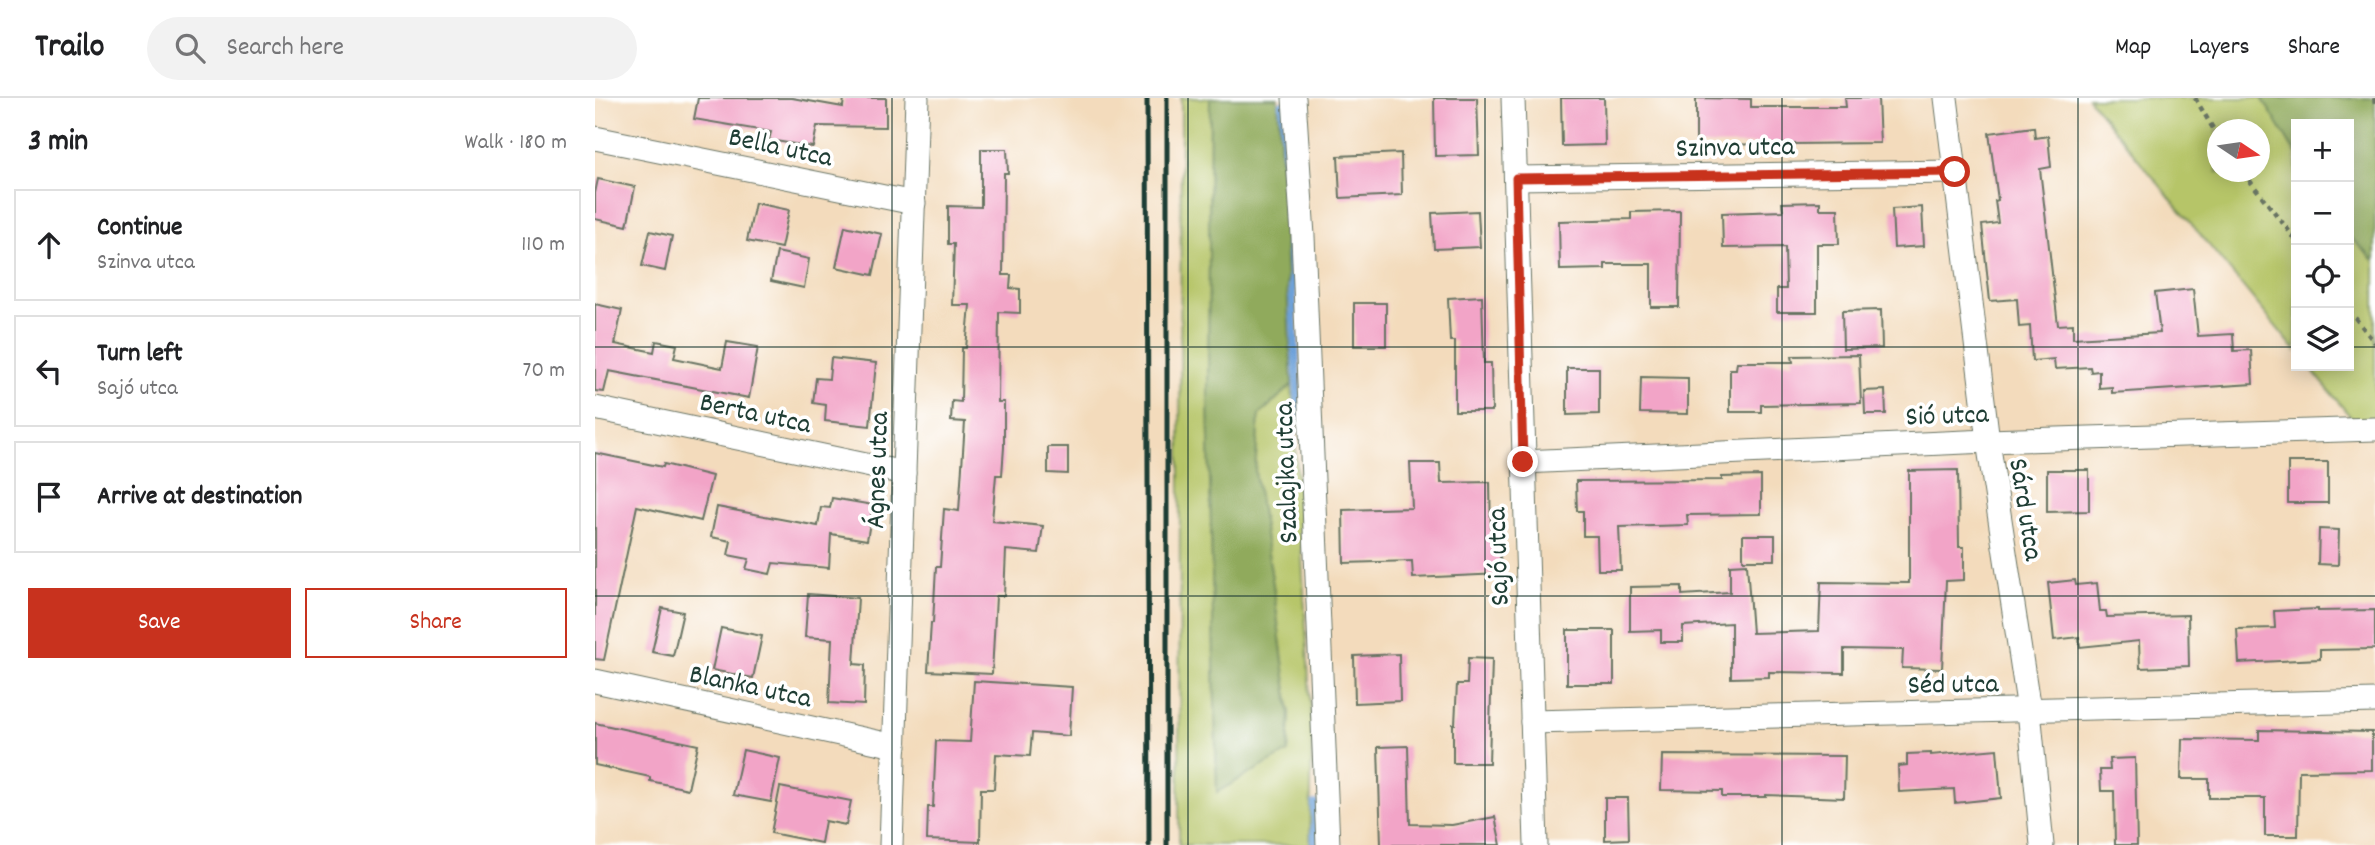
<!DOCTYPE html>
<html lang="en">
<head>
<meta charset="utf-8">
<style>
  body { margin:0; font-family:Dekko,sans-serif; background:#f2f2f2; color:#202124 }
  .controls { position:absolute; right:21px; top:21px; display:grid; overflow:hidden; border-radius:0px; box-shadow:0 4px 18px #0003 }
  .controls button { width:63px; height:63px; display:grid; place-items:center; padding:0; border:0; border-bottom:2px solid #e0e0e0; background:#fff; color:#202124; font:35px sans-serif }
  .compass { position:absolute; left:1612px; top:21px; width:63px; height:63px; border-radius:50%; background:#fff; box-shadow:0 4px 18px #0003; rotate:103deg }
  .stop { position:absolute; width:21px; height:21px; margin:-16px; border:5px solid #c8321e; border-radius:50%; background:#fff }
  .stop.end { background:#c8321e; border-color:#fff; box-shadow:0 2px 7px #0008 }
  .list { margin:0; padding:0; list-style:none }
  h2 { display:flex; justify-content:space-between; align-items:center; height:91px; margin:0; padding:0 28px; font-size:30px }
  h2 small { font-size:23px; font-weight:400; color:#757577 }
  .list li { display:grid; grid-template-columns:46px 1fr auto; gap:21px; align-items:center; box-sizing:border-box; height:112px; margin:0 14px 14px; padding:0 14px; border:2px solid #e0e0e0; border-radius:0px }
  .list b { display:block; font-size:26px; white-space:nowrap }
  .list p { margin:0; font-size:23px; white-space:nowrap; color:#757577 }
  .list em { font-size:23px; font-style:normal; color:#757577 }
  .actions { display:flex; gap:14px; padding:21px 28px }
  .actions a { flex:1; padding:16px 0; border:2px solid #c8321e; border-radius:0px; text-align:center; font-size:24px; color:#c8321e }
  .actions .main { background:#c8321e; color:#fff }
  .icon { flex:none; width:38px; height:38px; fill:none; stroke:currentColor; stroke-width:2; stroke-linecap:round; stroke-linejoin:round }
  .map { position:relative; flex:none; width:1780px; height:747px; overflow:hidden }
  header { display:flex; align-items:center; gap:42px; box-sizing:border-box; height:98px; padding:0 35px; background:#fff; border-bottom:2px solid #e0e0e0 }
  header strong { font-size:33px }
  nav { display:flex; gap:38px; margin-inline-start:auto; font-size:24px }
  .search { width:490px; height:63px; background:#f2f2f2; display:flex; align-items:center; gap:18px; box-sizing:border-box; padding:0 24px; border-radius:38px; color:#757577; font-size:26px }
  main { display:flex }
  aside { flex:1; background:#fff }
  .map>svg:first-child { display:block }
</style>
</head>
<body>
<header>
<strong>Trailo</strong>
<div class="search"><svg class="icon" aria-label="search" viewBox="0 0 24 24"><circle cx="10" cy="10" r="6"/><path d="M15 15l6 6"/></svg>Search here</div>
<nav><a>Map</a><a>Layers</a><a>Share</a></nav>
</header>
<main>
<aside>
<h2>3 min<small>Walk · 180 m</small></h2>
<ul class="list">
<li><svg class="icon" aria-label="ahead" viewBox="0 0 24 24"><path d="M12 20V5M6 11l6-6 6 6"/></svg><div><b>Continue</b><p>Szinva utca</p></div><em>110 m</em></li>
<li><svg class="icon" aria-label="left" viewBox="0 0 24 24"><path d="M17 20v-9H6M10 6l-5 5 5 5"/></svg><div><b>Turn left</b><p>Sajó utca</p></div><em>70 m</em></li>
<li><svg class="icon" aria-label="arrive" viewBox="0 0 24 24"><path d="M6 21V4h12l-3 4 3 4H6"/></svg><div><b>Arrive at destination</b></div></li>
</ul>
<div class="actions"><a class="main">Save</a><a>Share</a></div>
</aside>
<div class="map">
<svg width="1780" height="747" viewBox="0 0 1780 747">
  <rect width="100%" height="100%" fill="#fff"/>
  <filter id="ink" filterUnits="userSpaceOnUse"><feTurbulence type="fractalNoise" baseFrequency=".0143" numOctaves="2"/><feDisplacementMap in="SourceGraphic" scale="14" xChannelSelector="R" yChannelSelector="G"/><feConvolveMatrix kernelMatrix="1 2 1 2 8 2 1 2 1" color-interpolation-filters="sRGB"/></filter>
  <filter id="wash" filterUnits="userSpaceOnUse"><feTurbulence type="fractalNoise" baseFrequency=".00686" numOctaves="4" result="noise"/><feDisplacementMap in="SourceGraphic" scale="28" xChannelSelector="R" yChannelSelector="G"/><feGaussianBlur stdDeviation="1.57" result="paint"/><feColorMatrix in="noise" values="0 0 0 0 0 0 0 0 0 0 0 0 0 0 0 0 0 1.4 0 .05"/><feComposite in="paint" operator="in"/></filter>
  <g filter="url(#wash)">
    <rect width="100%" height="100%" fill="#f3dbbc"/>
    <g fill="#b6c567" stroke="#6a814e" stroke-width="2" fill-rule="evenodd">
      <polygon points="586,0 615,0 613,296 622,693 693,654 695,616 678,487 660,374 664,316 697,287 717,635 715,747 584,747"/>
      <path d="M1493,0H1667L1701,56V253ZM1622,32H1664V74H1622Z"/>
      <polygon points="1754,138 1780,163 1780,322 1758,322 1714,268 1754,268"/>
    </g>
    <g fill="#90aa5c" stroke="#587448" stroke-width="2">
      <polygon points="615,0 683,0 697,287 664,317 660,374 678,487 695,616 693,654 622,694 613,296"/>
      <polygon points="1667,0 1780,0 1780,163 1754,138 1754,26 1701,26 1701,56"/>
    </g>
    <g fill="none" stroke-linecap="round" stroke-linejoin="round">
      <g stroke="#6da1d9" stroke-width="8">
        <polyline points="688,6 704,319"/>
        <polyline points="720,747 720,706"/>
      </g>
    </g>
    <g id="blocks">
      <g fill="#f2a4c7">
        <polygon points="103,0 197,0 248,9 249,0 291,0 291,29 222,28 218,49 174,42 176,34 99,21"/>
        <polygon points="839,0 882,0 884,57 840,58"/>
        <polygon points="966,0 1009,0 1010,47 967,48"/>
        <polygon points="1101,0 1156,1 1156,9 1251,9 1250,0 1283,0 1285,45 1101,47"/>
        <polygon points="1439,29 1440,40 1453,38 1456,69 1445,71 1463,227 1478,226 1478,240 1565,235 1560,195 1598,191 1603,238 1638,236 1639,253 1656,252 1658,286 1517,295 1517,289 1504,290 1504,273 1496,274 1495,269 1460,271 1459,261 1437,263 1435,228 1424,229 1422,201 1395,203 1387,127 1403,125 1400,103 1403,102 1394,35"/>
        <polygon points="386,51 412,51 413,75 409,75 408,177 416,177 415,190 425,191 425,215 404,214 403,304 409,304 409,349 407,377 401,377 397,423 448,428 444,455 411,452 409,498 401,498 397,576 333,573 336,525 338,525 341,469 345,469 349,411 364,413 370,324 356,323 357,303 366,304 367,250 371,250 375,207 357,207 359,146 353,146 353,108 386,109"/>
        <polygon points="806,55 807,97 745,100 743,58"/>
        <polygon points="3,81 40,89 32,128 0,121 0,95"/>
        <polygon points="1225,104 1225,111 1243,111 1244,146 1222,146 1222,214 1182,214 1182,191 1191,191 1190,149 1128,150 1127,115 1188,113 1187,105"/>
        <polygon points="160,105 194,112 186,150 152,143"/>
        <polygon points="1327,109 1329,148 1299,150 1297,111"/>
        <polygon points="883,113 885,149 839,151 837,115"/>
        <polygon points="1085,113 1084,209 1056,209 1056,166 1010,166 1010,171 965,172 964,123 1036,121 1036,114"/>
        <polygon points="250,128 287,136 278,177 241,169"/>
        <polygon points="55,133 77,138 70,173 47,168"/>
        <polygon points="182,154 214,161 209,190 176,183"/>
        <polygon points="887,198 889,265 896,265 897,313 860,313 860,243 855,243 853,200"/>
        <rect x="759" y="205" width="32" height="43"/>
        <polygon points="0,206 27,212 20,246 59,254 61,243 82,247 79,260 127,270 132,244 163,249 154,300 14,273 9,294 0,293"/>
        <polygon points="1286,212 1287,250 1248,251 1247,213"/>
        <polygon points="1264,257 1266,305 1166,307 1166,314 1135,314 1135,271 1141,271 1142,264 1198,264 1197,258"/>
        <polygon points="236,260 281,265 275,328 230,323 231,307 218,305 221,280 234,281"/>
        <polygon points="972,270 1004,270 1004,316 972,317"/>
        <polygon points="1046,279 1093,280 1093,316 1045,315"/>
        <polygon points="1290,292 1291,316 1270,316 1269,293"/>
        <polygon points="453,349 473,349 473,376 453,375"/>
        <polygon points="0,355 68,369 69,366 117,378 106,423 42,408 9,562 0,561"/>
        <rect x="1693" y="364" width="40" height="41"/>
        <polygon points="815,365 845,365 846,385 895,384 896,437 904,437 906,476 818,480 817,463 749,465 748,412 817,410"/>
        <polygon points="1363,372 1364,449 1369,449 1369,482 1351,483 1347,571 1307,570 1308,552 1249,551 1249,575 1174,574 1174,579 1136,580 1136,525 1088,528 1088,544 1066,544 1066,532 1035,533 1035,489 1087,488 1087,497 1135,494 1135,467 1152,466 1157,535 1224,533 1226,484 1314,485 1314,373"/>
        <polygon points="1452,372 1494,372 1494,413 1452,414"/>
        <polygon points="1166,378 1166,416 1092,417 1093,427 1024,429 1026,472 1003,472 1002,438 988,438 988,413 982,413 981,383 1127,382 1127,379"/>
        <polygon points="237,400 278,407 272,442 236,436 234,470 178,465 175,476 151,471 154,461 133,457 136,443 116,439 122,409 223,428 226,409 235,410"/>
        <polygon points="1724,431 1744,432 1743,467 1723,466"/>
        <rect x="1148" y="437" width="32" height="25"/>
        <polygon points="1480,482 1481,487 1502,485 1505,513 1511,513 1512,519 1593,517 1594,568 1545,570 1544,543 1485,549 1484,539 1459,542 1453,485"/>
        <polygon points="213,496 263,500 259,566 270,567 269,607 234,605 237,541 210,539"/>
        <polygon points="67,510 88,514 78,558 57,554"/>
        <polygon points="1723,511 1723,513 1780,512 1780,551 1725,552 1725,561 1644,565 1642,531 1680,530 1679,513"/>
        <polygon points="126,530 167,538 158,580 117,572"/>
        <rect x="972" y="532" width="47" height="54"/>
        <polygon points="804,556 805,603 760,605 759,558"/>
        <polygon points="873,560 897,561 894,665 858,665 858,626 860,626 862,586 872,586"/>
        <polygon points="379,583 477,589 474,638 437,635 435,658 401,656 399,691 386,691 385,744 332,742 333,709 338,709 341,643 375,644"/>
        <polygon points="0,625 103,647 93,691 55,683 55,679 0,667"/>
        <polygon points="1664,632 1777,634 1777,672 1704,673 1703,738 1670,738 1670,700 1614,700 1614,681 1586,681 1587,641 1664,642"/>
        <polygon points="813,648 815,726 857,727 900,719 906,747 786,747 783,649"/>
        <polygon points="1402,651 1406,700 1360,705 1359,691 1304,694 1303,668 1312,667 1312,656 1336,655 1336,657"/>
        <polygon points="148,652 185,660 176,704 138,697"/>
        <polygon points="1067,657 1250,658 1249,700 1171,697 1171,699 1127,699 1127,693 1066,692"/>
        <polygon points="1540,660 1542,747 1520,747 1519,693 1506,693 1505,672 1515,672 1514,661"/>
        <polygon points="185,689 256,703 251,727 230,723 226,745 176,735"/>
        <polygon points="1010,700 1033,700 1034,741 1010,742"/>
      </g>
    </g>
  </g>
  <g filter="url(#ink)">
    <use href="#blocks" fill-opacity="0" stroke="#697464" stroke-width="2"/>
    <g fill="none" stroke-linecap="round" stroke-linejoin="round">
      <g stroke="#697464" stroke-width="25">
        <g id="street">
          <polyline points="699,0 708,138 733,747"/>
          <polyline points="918,0 941,747"/>
          <polyline points="1351,0 1393,343 1434,612 1447,747"/>
          <polyline points="0,40 319,105"/>
          <polyline points="921,80 1360,74"/>
          <polyline points="0,310 309,375"/>
          <polyline points="928,364 1393,343 1780,331"/>
          <polyline points="0,583 300,648"/>
          <polyline points="937,624 1780,603"/>
          <polyline points="296,747 322,0"/>
        </g>
      </g>
      <g stroke="#697464" stroke-width="4.5" stroke-dasharray="5 5" stroke-linecap="butt">
        <polyline points="1600,0 1622,37"/>
        <polyline points="1779,0 1780,5"/>
        <polyline points="1648,74 1701,142"/>
        <polyline points="1754,212 1780,245"/>
      </g>
      <use href="#street" stroke="#fff" stroke-width="23"/>
      <g stroke="#1f3d34" stroke-width="5">
        <polyline points="552,0 554,747"/>
        <polyline points="572,0 572,747"/>
      </g>
    </g>
  </g>
  <g fill="none" stroke-linecap="round" stroke-linejoin="round" filter="url(#ink)">
    <polyline stroke="#c8321e" stroke-width="9" points="928,364 921,80 1360,74"/>
  </g>
  <path fill="none" stroke="#1f3d34" stroke-width="2" stroke-opacity="0.55" d="M297,0V747M593,0V747M890,0V747M1187,0V747M1483,0V747M0,249H1701M1754,249H1780M0,498H1780"/>
  <g text-anchor="middle" stroke-width="7" stroke-linejoin="round" paint-order="stroke">
    <g font-size="28" fill="#1f3d34" stroke="#fff">
      <text transform="translate(186 47) rotate(12)" y="10">Bella utca</text>
      <text transform="translate(1140 47) rotate(-1)" y="10">Szinva utca</text>
      <text transform="translate(161 313) rotate(12)" y="10">Berta utca</text>
      <text transform="translate(1352 315) rotate(-2)" y="10">Sió utca</text>
      <text transform="translate(280 372) rotate(-88)" y="10">Ágnes utca</text>
      <text transform="translate(689 375) rotate(-92)" y="10">Szalajka utca</text>
      <text transform="translate(1433 411) rotate(81)" y="10">Sárd utca</text>
      <text transform="translate(901 459) rotate(-92)" y="10">Sajó utca</text>
      <text transform="translate(1358 584) rotate(-1)" y="10">Séd utca</text>
      <text transform="translate(156 586) rotate(12)" y="10">Blanka utca</text>
    </g>
  </g>
</svg>
<div class="controls">
<button>+</button>
<button>−</button>
<button><svg class="icon" aria-label="locate" viewBox="0 0 24 24"><circle cx="12" cy="12" r="6"/><path d="M12 2v4M12 18v4M2 12h4M18 12h4"/></svg></button>
<button><svg class="icon" aria-label="layers" viewBox="0 0 24 24"><path d="M12 4l9 5-9 5-9-5zM3 14l9 5 9-5"/></svg></button>
</div>
<svg class="compass" viewBox="-18 -18 36 36"><path d="M0-13l5 13h-10z" fill="#e53935"/><path d="M0 13l5-13h-10z" fill="#757577"/></svg>
<div class="stop" style="left:1360px;top:74px"></div>
<div class="stop end" style="left:928px;top:364px"></div>
</div>
</main>
</body>
</html>
